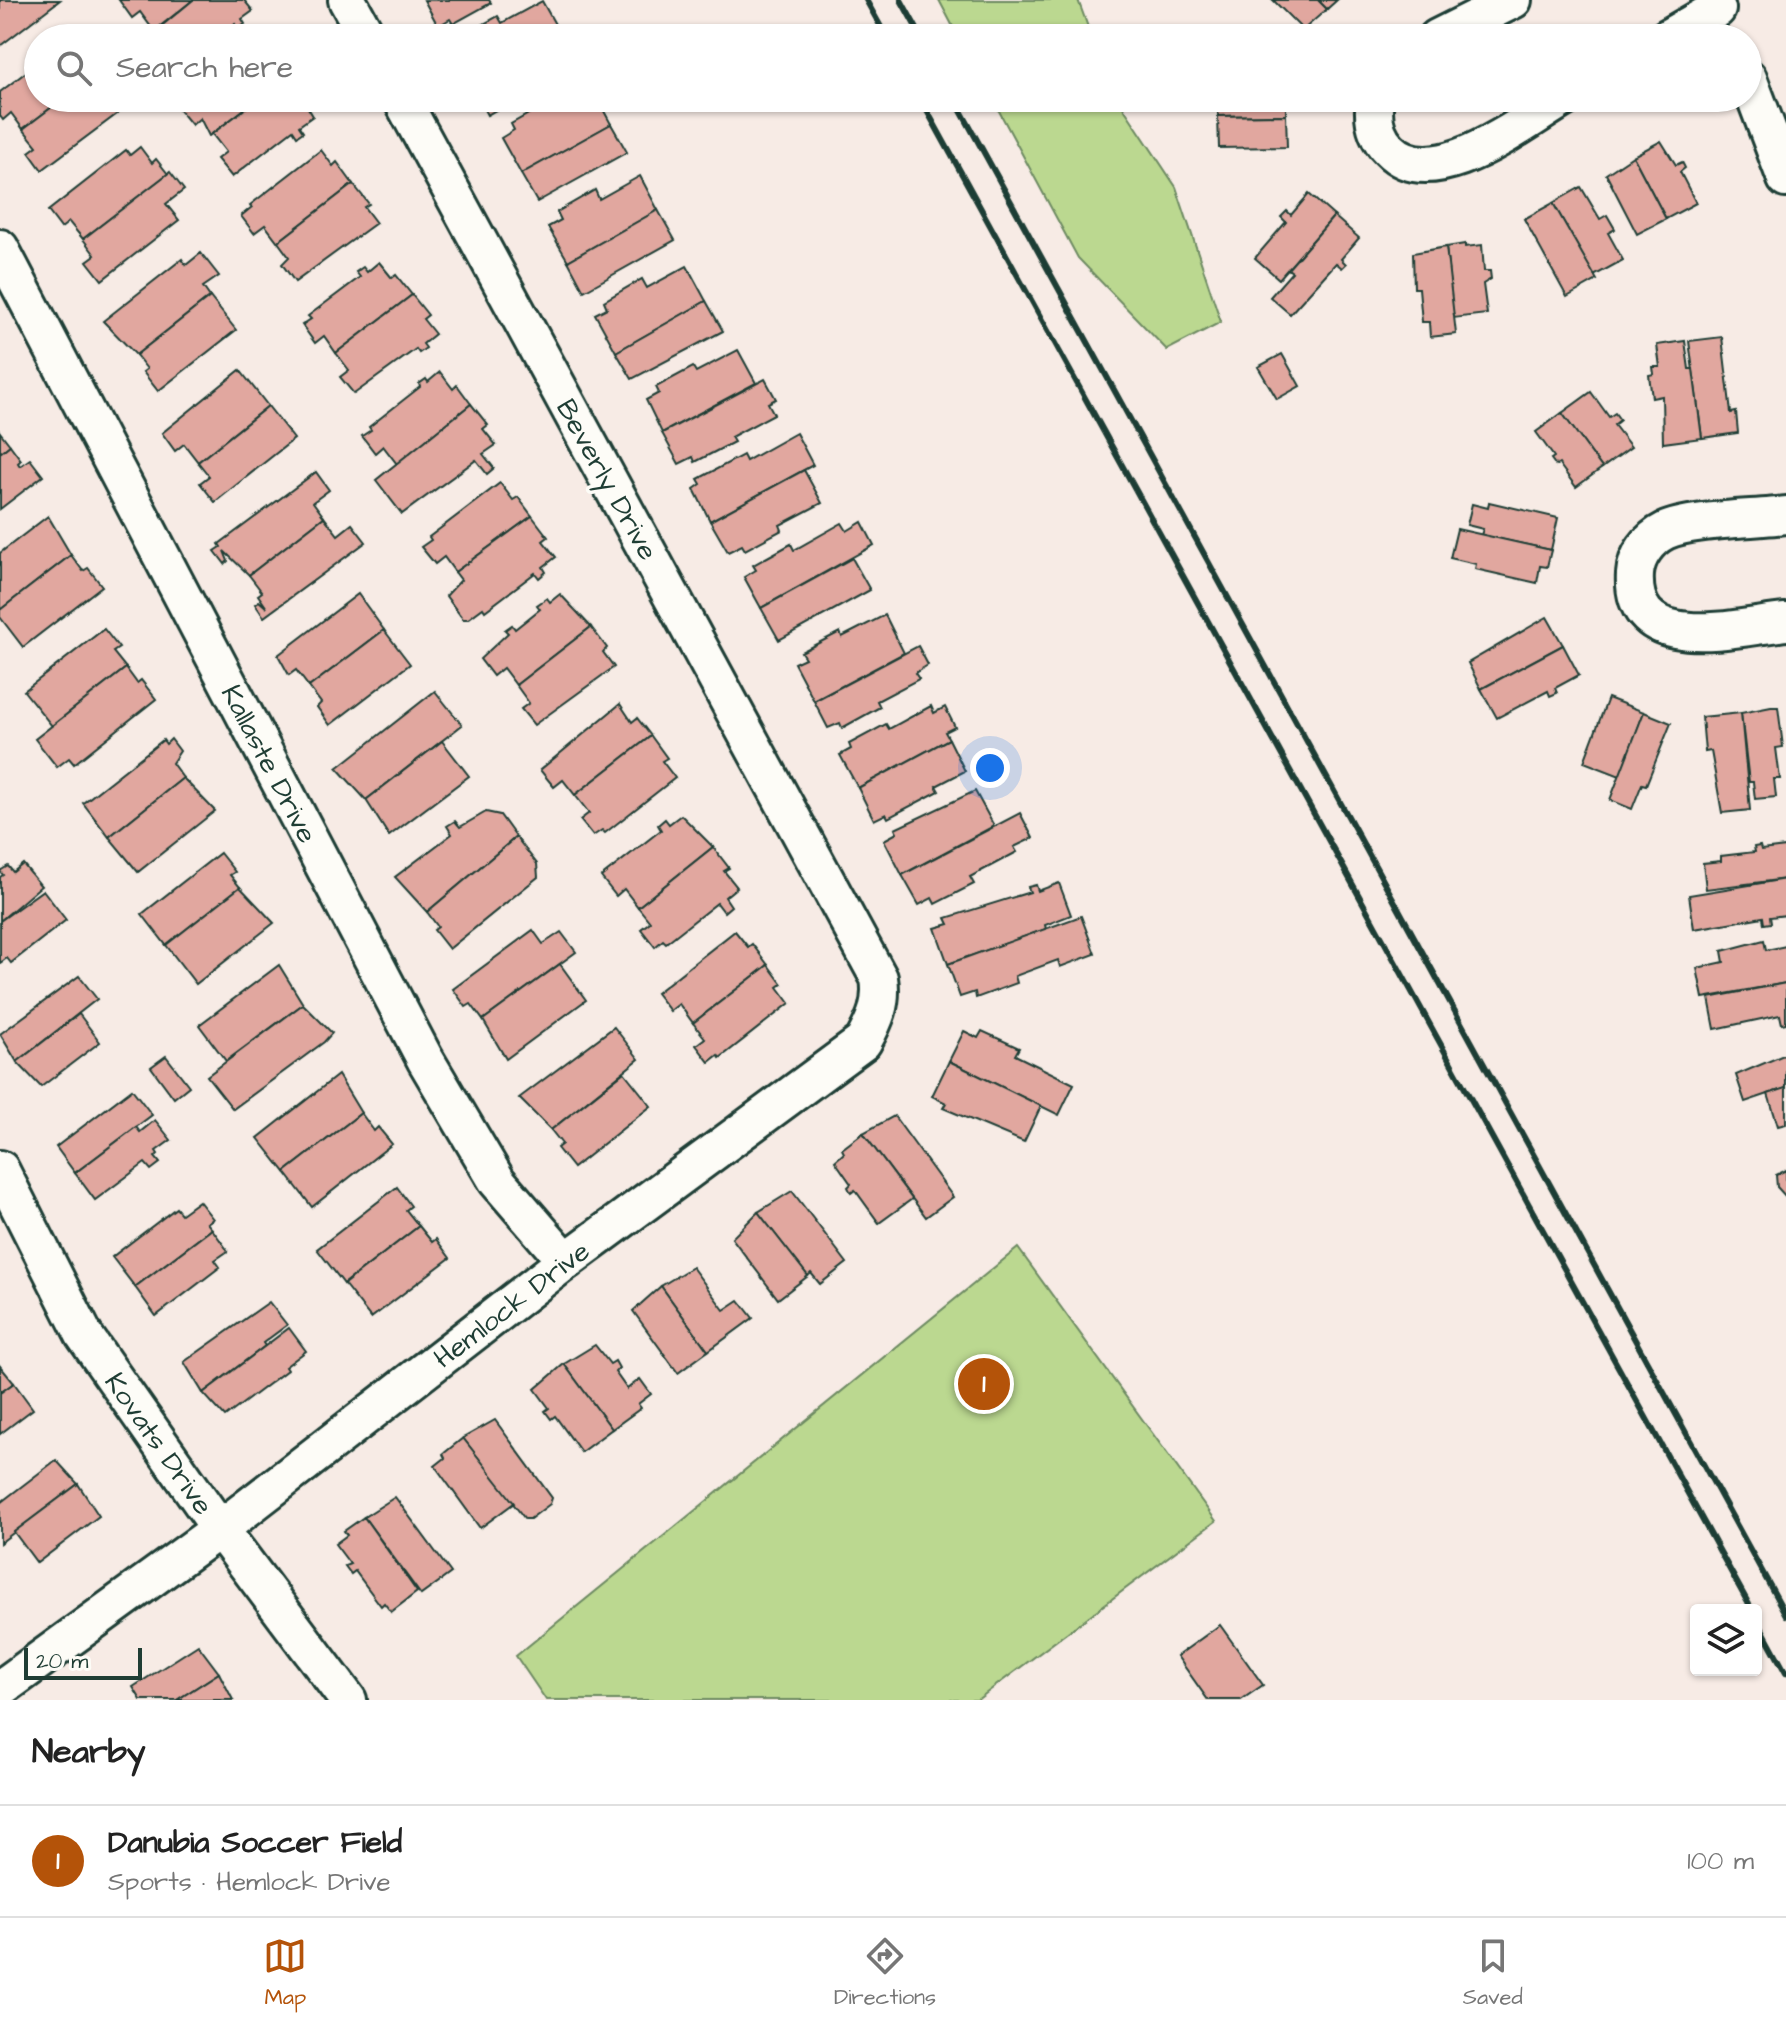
<!DOCTYPE html>
<html lang="en">
<head>
<meta charset="utf-8">
<style>
  body { margin:0; font-family:"Architects Daughter",sans-serif; background:#f6f6f6; color:#222 }
  .controls { position:absolute; right:24px; bottom:24px; display:grid; overflow:hidden; border-radius:8px; box-shadow:0 2px 6px #0004 }
  .controls button { width:72px; height:72px; display:grid; place-items:center; padding:0; border:0; border-bottom:2px solid #e0e0e0; background:#fff; color:#222; font:40px sans-serif }
  .scale { position:absolute; left:24px; bottom:20px; width:118px; box-sizing:border-box; padding-left:8px; border:4px solid #1f3d34; border-top:0; font-size:22px; line-height:28px; white-space:nowrap; color:#1f3d34; -webkit-text-stroke:6px #fdfcf7; paint-order:stroke }
  .you { position:absolute; left:990px; top:768px; width:28px; height:28px; margin:-20px; border:6px solid #fff; border-radius:50%; background:#1a73e8; box-shadow:0 0 0 12px #1a73e833 }
  .badge { display:grid; place-items:center; width:52px; height:52px; border-radius:50%; background:#b45309; color:#fff; font-size:26px; font-weight:700 }
  .pin { position:absolute; translate:-50% -50%; border:4px solid #fff; box-shadow:0 2px 8px #0006 }
  .list { margin:0; padding:0; list-style:none }
  h2 { display:flex; justify-content:space-between; align-items:center; height:104px; margin:0; padding:0 32px; font-size:34px }
  h2 small { font-size:26px; font-weight:400; color:#767676 }
  .list li { display:grid; grid-template-columns:52px 1fr auto; gap:24px; align-items:center; box-sizing:border-box; height:112px; padding:0 32px; border-top:2px solid #e0e0e0 }
  .list b { display:block; font-size:30px; white-space:nowrap }
  .list p { margin:0; font-size:26px; white-space:nowrap; color:#767676 }
  .list em { font-size:26px; font-style:normal; color:#767676 }
  .icon { flex:none; width:44px; height:44px; fill:none; stroke:currentColor; stroke-width:2; stroke-linecap:round; stroke-linejoin:round }
  .map { position:relative; flex:none; width:1786px; height:1700px; overflow:hidden }
  .search { position:absolute; background:#fff; box-shadow:0 2px 6px #0004; left:24px; right:24px; top:24px; height:88px; display:flex; align-items:center; gap:20px; box-sizing:border-box; padding:0 28px; border-radius:44px; color:#767676; font-size:30px }
  .sheet { height:216px; background:#fff }
  nav { display:flex; justify-content:space-around; align-items:center; box-sizing:border-box; height:112px; border-top:2px solid #e0e0e0; background:#fff; font-size:22px; color:#767676 }
  nav a { display:grid; justify-items:center; gap:4px }
  nav .on { color:#b45309 }
  .map>svg:first-child { display:block }
</style>
</head>
<body>
<div class="map">
<svg width="1786" height="1700" viewBox="0 0 1786 1700">
  <rect width="100%" height="100%" fill="#f7ebe5"/>
  <filter id="ink" filterUnits="userSpaceOnUse"><feTurbulence type="fractalNoise" baseFrequency=".0125" numOctaves="2"/><feDisplacementMap in="SourceGraphic" scale="16" xChannelSelector="R" yChannelSelector="G"/><feConvolveMatrix kernelMatrix="1 2 1 2 8 2 1 2 1" color-interpolation-filters="sRGB"/></filter>
  <g filter="url(#ink)">
    <g fill="#bbd890" stroke="#6d8a62" stroke-width="2">
      <polygon points="939,0 1078,0 1092,38 959,38"/>
      <polygon points="992,98 1117,98 1176,187 1221,322 1167,350 1078,258"/>
      <polygon points="1018,1248 1216,1521 977,1700 546,1700 516,1656"/>
    </g>
    <g fill="#e1a79f" stroke="#1f3d34" stroke-width="2">
      <polygon points="0,0 60,0 0,46"/>
      <polygon points="119,0 193,0 154,31 140,12 132,18"/>
      <polygon points="193,0 244,0 253,11 242,19 245,24 238,29 235,24 217,38 147,38"/>
      <polygon points="424,0 489,0 491,3 453,24 450,19 438,26"/>
      <polygon points="1273,0 1318,0 1327,9 1303,30"/>
      <polygon points="1318,0 1337,0 1327,9"/>
      <polygon points="542,1 561,35 555,38 460,37 498,16 502,23"/>
      <polygon points="38,63 38,98 64,98 23,129 11,113 3,120 0,116 0,92"/>
      <polygon points="64,98 111,98 121,111 42,170 29,152 37,146 23,129"/>
      <polygon points="185,98 259,98 209,136 200,118 192,125 178,108 187,101"/>
      <polygon points="259,98 302,98 313,116 299,126 303,132 297,136 293,130 232,177 217,159 226,152 212,134"/>
      <polygon points="478,98 517,98 487,115"/>
      <polygon points="574,98 597,98 611,124 521,174 501,138 514,130 511,124 548,103 552,110"/>
      <polygon points="1218,98 1286,98 1286,115 1218,116"/>
      <polygon points="1286,115 1287,147 1219,148 1218,116"/>
      <polygon points="611,124 627,152 537,202 521,174"/>
      <polygon points="1661,141 1676,165 1682,162 1685,168 1680,172 1696,203 1666,219 1633,156"/>
      <polygon points="140,147 152,163 156,159 168,174 83,239 69,222 61,228 48,211 126,150 130,155"/>
      <polygon points="321,150 333,166 337,162 353,184 278,242 265,225 254,233 241,216 252,207 250,205"/>
      <polygon points="1633,156 1666,219 1637,234 1606,174"/>
      <polygon points="170,172 184,190 166,204 179,220 102,280 87,261 95,255 83,239"/>
      <polygon points="640,176 658,210 568,261 548,227 561,220 557,212 595,190 599,199"/>
      <polygon points="353,184 369,204 364,207 376,223 295,282 282,264 289,257 278,242"/>
      <polygon points="1581,187 1600,219 1607,215 1615,229 1608,233 1623,260 1594,276 1553,203"/>
      <polygon points="1309,194 1334,216 1279,279 1255,258 1286,222 1281,217 1287,211 1291,215"/>
      <polygon points="1553,203 1597,280 1567,297 1524,219"/>
      <polygon points="658,210 675,240 584,291 568,261"/>
      <polygon points="1334,216 1359,238 1341,259 1346,264 1342,268 1336,263 1290,314 1270,297 1292,272 1288,269"/>
      <polygon points="1465,244 1465,247 1482,245 1484,271 1490,271 1491,279 1483,284 1487,314 1453,318 1446,247"/>
      <polygon points="1446,247 1456,334 1430,337 1429,322 1422,322 1419,288 1414,288 1413,253"/>
      <polygon points="201,253 219,276 203,287 210,297 136,355 103,321 182,259 186,265"/>
      <polygon points="379,262 392,278 396,275 412,295 336,353 324,336 315,343 302,325 311,319 308,316 360,277 356,272 363,267 367,272"/>
      <polygon points="687,266 706,301 616,352 595,314 607,308 604,301 642,279 647,288"/>
      <polygon points="412,295 428,315 423,319 435,334 423,344 426,348 419,353 416,349 354,394 340,377 349,370 336,353"/>
      <polygon points="210,297 236,330 158,391 143,372 147,369 136,355"/>
      <polygon points="706,301 723,331 632,379 616,352"/>
      <polygon points="1722,337 1731,413 1736,412 1738,433 1702,438 1689,341"/>
      <polygon points="1685,341 1689,369 1693,369 1702,438 1663,443 1662,396 1652,398 1649,375 1654,374 1653,367 1660,367 1657,345"/>
      <polygon points="738,350 756,383 662,433 646,400 659,393 656,387 693,367 696,372"/>
      <polygon points="1282,354 1300,386 1277,399 1258,367"/>
      <polygon points="240,370 268,406 198,462 184,444 175,451 162,433"/>
      <polygon points="440,372 453,389 457,385 471,404 397,464 383,446 375,453 362,436 371,430 369,427 420,387 419,384 426,379 428,382"/>
      <polygon points="765,379 776,399 768,403 774,414 731,437 734,442 695,462 693,457 679,464 662,433"/>
      <polygon points="1591,392 1609,417 1615,413 1620,420 1614,425 1631,447 1602,468 1562,413"/>
      <polygon points="471,404 488,425 483,429 496,445 483,454 494,468 487,474 476,460 402,514 376,480"/>
      <polygon points="268,406 294,439 215,502 200,483 209,476 198,462"/>
      <polygon points="1562,413 1602,468 1576,487 1559,464 1556,466 1551,459 1554,457 1536,432"/>
      <polygon points="0,432 10,445 0,453"/>
      <polygon points="796,433 813,465 710,521 694,489 701,484 698,479 743,455 746,461"/>
      <polygon points="10,445 21,460 18,463 20,466 30,459 43,476 0,509 0,453"/>
      <polygon points="804,470 822,503 780,525 782,530 745,550 742,545 728,552 710,521"/>
      <polygon points="316,472 329,490 313,502 324,517 249,575 224,551 228,561 225,564 215,551 221,547 219,544"/>
      <polygon points="500,483 513,500 518,497 532,516 455,572 444,557 435,564 421,547 431,540 429,537"/>
      <polygon points="1489,502 1558,518 1551,550 1481,535 1483,529 1467,525 1472,504 1488,508"/>
      <polygon points="48,516 71,555 0,610 0,553"/>
      <polygon points="532,516 548,537 543,541 556,557 543,567 546,572 539,578 535,573 485,611 483,608 468,619 463,619 446,596 461,580 455,572"/>
      <polygon points="324,517 338,535 352,524 366,542 264,617 255,604 259,601 267,608 258,595 262,592 249,575"/>
      <polygon points="862,522 874,545 761,608 744,577 756,570 753,565 791,544 794,550 842,523 847,531"/>
      <polygon points="1457,529 1551,550 1547,567 1540,566 1537,583 1475,569 1476,564 1450,558"/>
      <polygon points="71,555 83,571 88,568 102,586 23,647 0,617 0,610"/>
      <polygon points="852,558 870,590 779,640 761,608"/>
      <polygon points="358,594 384,630 309,687 296,670 289,675 278,655"/>
      <polygon points="560,594 591,627 516,685 503,668 493,676 480,659 508,633 505,630 512,625 515,629 540,609 537,605 547,598 550,602"/>
      <polygon points="885,615 904,653 814,701 794,663 805,658 801,652 840,632 842,637"/>
      <polygon points="1547,617 1563,645 1481,689 1468,663"/>
      <polygon points="591,627 607,648 603,652 614,667 534,725 521,709 529,703 516,685"/>
      <polygon points="104,629 119,648 113,652 126,668 52,726 24,691"/>
      <polygon points="384,630 410,664 330,725 317,707 321,703 309,687"/>
      <polygon points="1563,645 1579,675 1555,688 1557,693 1550,696 1548,691 1497,718 1481,689"/>
      <polygon points="918,646 928,665 915,673 919,679 877,701 880,707 842,728 840,723 828,728 814,701"/>
      <polygon points="126,668 137,683 141,680 156,699 74,764 69,758 57,767 35,739"/>
      <polygon points="435,691 462,725 366,800 337,768"/>
      <polygon points="1608,698 1644,712 1620,776 1584,762"/>
      <polygon points="620,704 632,722 637,718 651,736 575,795 563,780 554,787 540,770"/>
      <polygon points="931,706 934,713 945,707 955,727 945,732 949,739 858,788 840,755 851,749 849,744 886,724 889,729"/>
      <polygon points="1771,707 1778,707 1783,747 1776,748 1780,779 1774,779 1776,797 1755,799 1753,782 1749,782 1741,713"/>
      <polygon points="1644,712 1671,723 1646,785 1642,784 1632,809 1610,800"/>
      <polygon points="1741,713 1750,810 1722,813 1711,751 1705,752 1702,717"/>
      <polygon points="651,736 667,758 662,761 675,778 605,833 602,830 593,836 580,820 589,813 575,795"/>
      <polygon points="171,739 180,751 172,763 183,778 109,837 83,803 163,740 166,744"/>
      <polygon points="949,739 965,771 936,786 939,791 888,818 886,814 874,820 858,788"/>
      <polygon points="442,741 469,776 389,836 366,800"/>
      <polygon points="183,778 215,811 138,872 109,837"/>
      <polygon points="975,791 994,826 902,875 884,840 897,833 895,829"/>
      <polygon points="486,812 500,815 516,837 427,912 395,877 452,834 447,826 455,821 460,827"/>
      <polygon points="1020,813 1033,838 1014,847 1017,852 970,877 974,884 935,904 932,898 919,905 902,875"/>
      <polygon points="681,815 713,847 638,907 624,889 616,896 601,877 661,830 658,825 665,819 669,824"/>
      <polygon points="516,837 537,864 538,877 449,949 434,930 438,927 427,912"/>
      <polygon points="1760,846 1761,850 1786,847 1786,879 1706,889 1703,863 1721,861 1721,856 1755,852 1754,847"/>
      <polygon points="713,847 729,868 724,871 737,887 725,897 731,906 724,912 717,903 666,943 663,940 655,947 641,929 650,922 638,907"/>
      <polygon points="220,853 235,872 230,875 240,887 166,945 142,914"/>
      <polygon points="23,864 41,886 0,921 0,877 3,875 0,871 8,866 13,872"/>
      <polygon points="1786,879 1786,915 1770,917 1771,923 1764,924 1763,917 1694,929 1689,895"/>
      <polygon points="1059,883 1071,915 1045,925 1046,929 948,964 935,928 949,924 946,918 1030,892 1028,887 1036,885 1038,891"/>
      <polygon points="240,887 274,923 196,984 166,945"/>
      <polygon points="43,890 66,920 11,963 7,958 0,963 0,921"/>
      <polygon points="1081,916 1095,954 1060,967 1058,960 1015,976 1017,983 976,998 975,992 960,997 948,964"/>
      <polygon points="533,930 543,944 561,932 576,952 483,1020 471,1004 466,1007 453,989"/>
      <polygon points="735,931 748,947 752,944 768,965 693,1023 679,1004 670,1011 656,993"/>
      <polygon points="1764,940 1766,950 1786,946 1786,983 1703,998 1697,968 1724,962 1722,951"/>
      <polygon points="560,964 586,1000 506,1059 483,1020"/>
      <polygon points="279,965 303,1004 226,1061 199,1025"/>
      <polygon points="768,965 782,984 778,987 790,1003 720,1058 718,1055 709,1062 696,1045 705,1038 693,1023"/>
      <polygon points="79,976 97,999 17,1062 0,1034"/>
      <polygon points="1786,983 1786,1023 1782,1024 1780,1015 1715,1029 1709,998"/>
      <polygon points="303,1004 332,1033 324,1042 233,1109 207,1076"/>
      <polygon points="79,1014 100,1042 41,1087 17,1062"/>
      <polygon points="614,1027 639,1059 551,1130 519,1098"/>
      <polygon points="964,1031 978,1038 982,1031 1019,1048 1015,1055 1074,1084 1059,1115 949,1061"/>
      <polygon points="1786,1054 1786,1088 1745,1102 1736,1075"/>
      <polygon points="166,1056 189,1086 174,1098 151,1067"/>
      <polygon points="949,1061 1041,1106 1024,1142 943,1108 946,1103 932,1096"/>
      <polygon points="624,1072 651,1106 573,1168 557,1148 562,1144 551,1130"/>
      <polygon points="338,1075 361,1113 285,1172 258,1138"/>
      <polygon points="1786,1088 1786,1124 1778,1126 1768,1094"/>
      <polygon points="132,1089 152,1115 75,1173 56,1147"/>
      <polygon points="361,1113 374,1131 378,1127 392,1144 312,1207 285,1172"/>
      <polygon points="894,1116 953,1197 926,1217 863,1133"/>
      <polygon points="155,1120 171,1140 156,1151 158,1154 155,1157 160,1163 151,1170 145,1163 95,1200 75,1173 136,1127 140,1132"/>
      <polygon points="863,1133 912,1199 879,1223 855,1190 851,1193 848,1187 851,1184 835,1161 844,1153 842,1149"/>
      <polygon points="1786,1170 1786,1197 1777,1187 1776,1175"/>
      <polygon points="397,1187 411,1206 406,1210 419,1226 344,1284 317,1249"/>
      <polygon points="792,1191 847,1263 820,1284 811,1273 808,1276 758,1212"/>
      <polygon points="199,1201 213,1219 207,1223 212,1229 135,1287 112,1257 176,1208 181,1214"/>
      <polygon points="758,1212 808,1276 778,1299 732,1238"/>
      <polygon points="419,1226 432,1242 436,1239 450,1258 371,1318 344,1284"/>
      <polygon points="212,1229 228,1251 215,1260 220,1267 156,1316 135,1287"/>
      <polygon points="692,1267 724,1310 739,1300 753,1318 708,1351 661,1286"/>
      <polygon points="661,1286 708,1351 678,1373 633,1311"/>
      <polygon points="269,1302 287,1325 263,1343 265,1346 203,1393 184,1362"/>
      <polygon points="289,1328 306,1351 285,1367 287,1370 225,1417 203,1393"/>
      <polygon points="595,1345 610,1364 615,1361 619,1368 615,1372 627,1389 640,1379 651,1394 638,1404 641,1408 612,1429 564,1364"/>
      <polygon points="564,1364 612,1429 581,1452 555,1416 551,1419 545,1411 549,1408 535,1389"/>
      <polygon points="0,1366 14,1383 0,1393"/>
      <polygon points="14,1383 33,1409 0,1434 0,1393"/>
      <polygon points="495,1420 552,1498 550,1504 530,1519 525,1519 463,1438"/>
      <polygon points="463,1438 514,1503 480,1528 435,1466 445,1458 443,1454"/>
      <polygon points="56,1460 78,1484 0,1543 0,1503"/>
      <polygon points="78,1484 99,1516 37,1563 14,1532"/>
      <polygon points="395,1497 451,1573 421,1595 364,1517"/>
      <polygon points="364,1517 417,1592 391,1612 384,1603 381,1606 355,1571 351,1574 345,1566 350,1564 335,1544 347,1535 344,1531"/>
      <polygon points="1220,1625 1263,1685 1241,1700 1208,1700 1177,1656"/>
      <polygon points="198,1645 219,1673 177,1700 141,1700 133,1687"/>
      <polygon points="219,1673 233,1700 177,1700"/>
    </g>
    <g fill="none" stroke-linecap="round" stroke-linejoin="round">
      <g stroke="#1f3d34" stroke-width="42">
        <g id="street">
          <polyline points="347,0 368,38"/>
          <polyline points="1437,38 1513,0"/>
          <polyline points="1667,38 1717,9"/>
          <polyline points="1748,78 1786,179"/>
          <path d="M1375,98C1372,117 1375,135 1389,149C1433,195 1521,123 1564,98"/>
          <path id="s1" d="M0,248L425,1059L497,1181L566,1261"/>
          <path d="M1786,515C1756,519 1690,519 1665,531C1649,539 1636,556 1635,574C1630,657 1735,627 1786,622"/>
          <path id="s2" d="M0,1169L84,1335L220,1529L348,1700"/>
          <path id="s3" d="M0,1689L220,1529L566,1261L863,1042C875,1020 883,1003 879,978L401,98"/>
        </g>
      </g>
      <use href="#street" stroke="#fdfcf7" stroke-width="36"/>
      <g stroke="#1f3d34" stroke-width="6">
        <polyline points="866,0 887,38"/>
        <polyline points="901,0 922,38"/>
        <polyline points="920,98 1752,1610"/>
        <polyline points="954,98 1786,1615"/>
        <polyline points="1756,1618 1786,1673"/>
      </g>
    </g>
  </g>
  <g text-anchor="middle" stroke-width="7" stroke-linejoin="round" paint-order="stroke">
    <g font-size="28" fill="#1f3d34" stroke="#fdfcf7">
      <text transform="translate(608 479) rotate(61)" y="10">Beverly Drive</text>
      <text dy="10" stroke="none"><textPath href="#s1" startOffset="582">Kallaste Drive</textPath></text>
      <text dy="10" stroke="none"><textPath href="#s3" startOffset="640">Hemlock Drive</textPath></text>
      <text dy="10" stroke="none"><textPath href="#s2" startOffset="318">Kovats Drive</textPath></text>
    </g>
  </g>
</svg>
<div class="controls">
<button><svg class="icon" aria-label="layers" viewBox="0 0 24 24"><path d="M12 4l9 5-9 5-9-5zM3 14l9 5 9-5"/></svg></button>
</div>
<div class="scale">20 m</div>
<div class="you"></div>
<div class="pin badge" style="left:984px;top:1384px">1</div>
<div class="search"><svg class="icon" aria-label="search" viewBox="0 0 24 24"><circle cx="10" cy="10" r="6"/><path d="M15 15l6 6"/></svg>Search here</div>
</div>
<section class="sheet">
<h2>Nearby<small></small></h2>
<ul class="list">
<li><span class="badge">1</span><div><b>Danubia Soccer Field</b><p>Sports · Hemlock Drive</p></div><em>100 m</em></li>
</ul>
</section>
<nav>
<a class="on"><svg class="icon" aria-label="map" viewBox="0 0 24 24"><path d="M3 6l6-2 6 2 6-2v14l-6 2-6-2-6 2zM9 4v14M15 6v14"/></svg>Map</a>
<a><svg class="icon" aria-label="directions" viewBox="0 0 24 24"><path d="M12 3l9 9-9 9-9-9zM9 14v-3h6M13 9l2 2-2 2"/></svg>Directions</a>
<a><svg class="icon" aria-label="saved" viewBox="0 0 24 24"><path d="M7 4h10v16l-5-4-5 4z"/></svg>Saved</a>
</nav>
</body>
</html>
